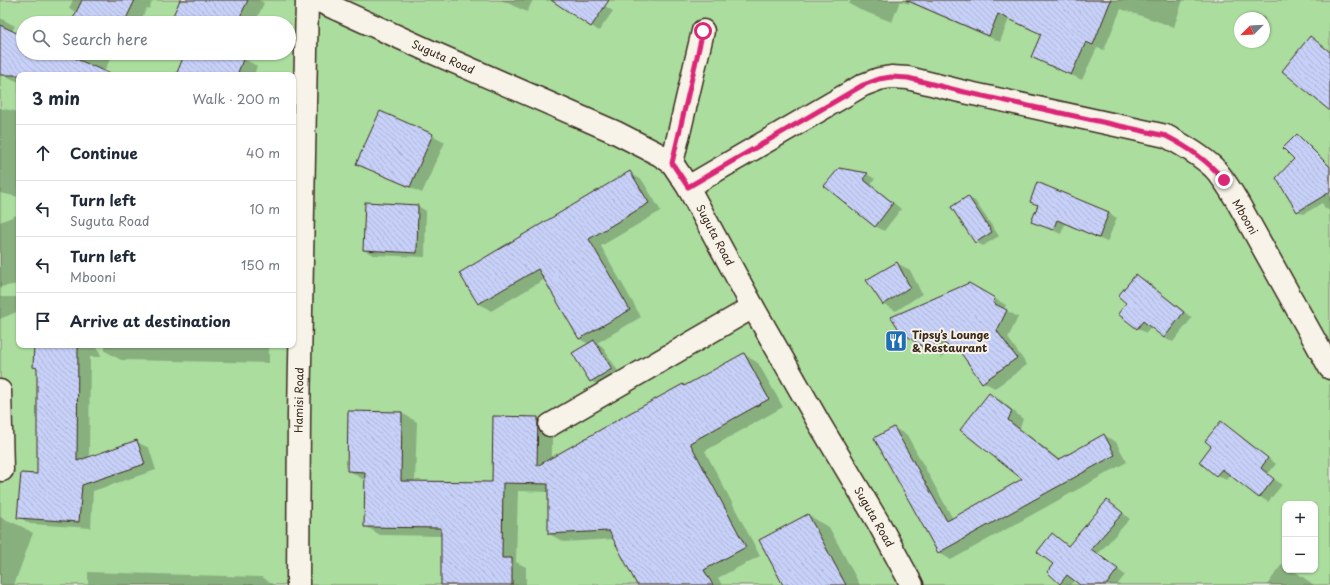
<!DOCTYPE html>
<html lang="en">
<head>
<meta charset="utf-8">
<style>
  body { margin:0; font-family:"Playpen Sans",sans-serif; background:#f2f2f3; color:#1f2937 }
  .controls { position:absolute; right:12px; bottom:12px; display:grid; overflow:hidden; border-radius:8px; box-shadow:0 1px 3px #0004 }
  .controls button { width:36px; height:36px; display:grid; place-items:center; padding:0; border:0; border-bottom:1px solid #e0e1e3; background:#fff; color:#1f2937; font:20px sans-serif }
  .compass { position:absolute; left:1234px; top:12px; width:36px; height:36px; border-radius:50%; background:#fff; box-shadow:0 1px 3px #0004; rotate:246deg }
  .stop { position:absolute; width:12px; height:12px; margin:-9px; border:3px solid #db2777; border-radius:50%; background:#fff }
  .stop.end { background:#db2777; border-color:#fff; box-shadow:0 1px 4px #0008 }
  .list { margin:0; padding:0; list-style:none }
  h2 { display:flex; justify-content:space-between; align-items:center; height:52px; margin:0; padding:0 16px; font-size:17px }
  h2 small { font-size:13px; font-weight:400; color:#747a83 }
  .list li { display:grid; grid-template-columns:26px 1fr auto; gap:12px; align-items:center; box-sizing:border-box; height:56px; padding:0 16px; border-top:1px solid #e0e1e3 }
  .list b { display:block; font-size:15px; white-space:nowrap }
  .list p { margin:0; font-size:13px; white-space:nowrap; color:#747a83 }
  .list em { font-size:13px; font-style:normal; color:#747a83 }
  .icon { flex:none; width:22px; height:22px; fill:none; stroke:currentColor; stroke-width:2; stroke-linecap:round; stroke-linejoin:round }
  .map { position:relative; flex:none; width:1330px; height:585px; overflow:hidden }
  .search { position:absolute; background:#fff; box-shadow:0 1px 3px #0004; left:16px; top:16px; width:280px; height:44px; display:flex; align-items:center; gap:10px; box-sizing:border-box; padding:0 14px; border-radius:22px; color:#747a83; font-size:15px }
  .panel { position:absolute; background:#fff; box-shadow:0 1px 3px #0004; left:16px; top:72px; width:280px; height:276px; border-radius:8px }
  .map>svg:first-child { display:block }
</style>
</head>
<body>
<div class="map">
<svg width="1330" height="585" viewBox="0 0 1330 585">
  <defs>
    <pattern id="building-back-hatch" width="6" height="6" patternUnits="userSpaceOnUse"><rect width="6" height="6" fill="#c7d0f8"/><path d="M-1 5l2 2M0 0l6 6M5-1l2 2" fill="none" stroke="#acb3d4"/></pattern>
  </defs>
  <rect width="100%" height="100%" fill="#edeceb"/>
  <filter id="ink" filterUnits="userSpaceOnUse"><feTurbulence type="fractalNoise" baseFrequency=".025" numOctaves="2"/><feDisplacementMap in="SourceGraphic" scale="8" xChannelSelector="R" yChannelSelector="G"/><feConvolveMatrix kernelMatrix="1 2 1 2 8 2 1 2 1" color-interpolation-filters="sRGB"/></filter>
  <g filter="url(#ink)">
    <path fill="#abdd9f" stroke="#73845e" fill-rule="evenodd" d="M0,0H1330V585H0ZM1240,18H1264V42H1240ZM23,23H289V53H23ZM19,75H293V345H19ZM1285,504H1315V570H1285Z"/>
    <g fill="#0003">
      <polygon points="73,0 153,0 149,9 147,8 139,23 72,23 77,13 69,8"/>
      <polygon points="181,0 259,0 264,3 255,23 178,23"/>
      <polygon points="501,0 533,0 527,12"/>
      <polygon points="553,0 605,0 602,4 613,11 599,31"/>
      <polygon points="851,0 1183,0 1174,27 1121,9 1104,50 1097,48 1082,80 1043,62 1032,56 1041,34 1009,19 1000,42 909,2 909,4 900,1 892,22 860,10 849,4"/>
      <polygon points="0,18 15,26 12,32 23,37 23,53 113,53 104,72 109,75 19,75 19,82 5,76 0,73"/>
      <polygon points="186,53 241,53 239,56 257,66 254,75 177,75"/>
      <polygon points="0,108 19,112 19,197 0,193"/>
      <polygon points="432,135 445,142 422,193 370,170 358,163"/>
      <polygon points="1297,135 1303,139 1330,166 1330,211 1325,208 1322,203 1304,214 1298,211"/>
      <polygon points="839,169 867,174 875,179 871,184 901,209 884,231 875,226"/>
      <polygon points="630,173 642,180 661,211 601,246 641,317 597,343 602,346 620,374 599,386 591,381 589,344 579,339 545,279 491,311 478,303"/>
      <polygon points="968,197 975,201 999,236 983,246 976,242"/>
      <polygon points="1031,201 1109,213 1117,218 1107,242 1065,224 1061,234 1033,221 1039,206"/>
      <polygon points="418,206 426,211 425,257 373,255 364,250"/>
      <polygon points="19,214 19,284 0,287 0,222"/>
      <polygon points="897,263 910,270 922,294 896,311 884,304"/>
      <polygon points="1136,275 1145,280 1192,318 1173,342 1164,338 1151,326 1146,333 1137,328 1127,303"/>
      <polygon points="969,284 1006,305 1004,309 1018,317 1008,338 1027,365 995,388 983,382 963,353 950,346 942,358 930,351 901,330"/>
      <polygon points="0,297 19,297 19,311 0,319"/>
      <polygon points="35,345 96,345 102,357 90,357 89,458 137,442 149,448 156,470 93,491 91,528 30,524 19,517 38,475 38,369 34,367"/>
      <polygon points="105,345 269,345 269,363 121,360 105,351"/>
      <polygon points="744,354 758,363 783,407 705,451 760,556 718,578 722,585 639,585 615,539 564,542 549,534 549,492 518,491 516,562 526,567 526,585 442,585 442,536 380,535 365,526 366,479 362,479 348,470 349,412 402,413 417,422 415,482 493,483 538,418 552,427 552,458"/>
      <polygon points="989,394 1002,401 1023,419 1020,428 1060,460 1104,435 1116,442 1127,462 951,560 938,552 894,428 907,435 953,519 1024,480"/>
      <polygon points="1222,423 1230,428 1276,464 1268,474 1282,485 1268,502 1260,497 1231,474 1226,480 1217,475 1200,461 1212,446"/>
      <polygon points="1107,501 1115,506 1130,519 1098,554 1125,575 1117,585 1082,585 1075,580 1070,585 1064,585 1060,583 1055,564 1052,534 1069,546"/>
      <polygon points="808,515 829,527 860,585 785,585"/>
      <polygon points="0,517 21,526 33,533 14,585 0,585"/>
      <polygon points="1282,564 1285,565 1285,570 1293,570 1314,585 1267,585"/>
      <polygon points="88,572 262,577 274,585 88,585"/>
    </g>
    <g fill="url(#building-back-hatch)" stroke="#3b2a1e">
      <polygon points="82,0 135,0 124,23 71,23"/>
      <polygon points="180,0 248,0 237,23 178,23 171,20"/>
      <polygon points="551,0 609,0 591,27"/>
      <polygon points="906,0 1111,0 1093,45 1086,42 1071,75 1031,57 1041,34 998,14 989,36"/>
      <polygon points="0,25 23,36 23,53 63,53 113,75 0,75"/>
      <polygon points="1310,36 1330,52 1330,111 1282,71"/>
      <polygon points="185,53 233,53 244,57 237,75 176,75"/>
      <polygon points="380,111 433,134 410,187 356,164"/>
      <polygon points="1297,134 1330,167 1330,192 1297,212 1276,178 1294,159 1283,148"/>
      <polygon points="839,168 868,173 863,179 893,203 875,227 824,186"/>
      <polygon points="630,171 649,203 589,239 630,310 579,339 538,269 478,304 459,273"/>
      <polygon points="1037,182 1109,212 1099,238 1057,220 1053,230 1031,222 1038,205 1030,202"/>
      <polygon points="968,196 992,232 975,243 951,207"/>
      <polygon points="365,202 418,205 417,253 363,250"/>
      <polygon points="897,262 910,287 883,305 866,280"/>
      <polygon points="1136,274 1184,312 1164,338 1143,321 1137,329 1118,314 1126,303 1118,296"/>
      <polygon points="969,283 995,298 993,303 1007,310 997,331 1017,358 982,383 961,353 938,340 930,352 900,331 891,317"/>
      <polygon points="594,340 612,369 590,382 572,353"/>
      <polygon points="34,345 78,345 77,461 137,440 145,464 82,485 79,522 17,518 21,473 37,474 37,368 33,367"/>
      <polygon points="744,353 769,399 690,443 746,547 704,570 713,585 637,585 609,531 548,534 548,484 503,483 502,558 512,558 512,585 441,585 441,528 364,527 365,472 347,471 348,411 402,412 401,481 492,482 493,416 538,417 537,466 628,414 683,384 684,386"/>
      <polygon points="989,393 1012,411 1008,420 1058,460 1104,434 1115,455 938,553 874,438 894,427 947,521 1022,479 960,430"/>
      <polygon points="1221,421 1268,458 1261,468 1274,479 1259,498 1222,469 1216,476 1199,462 1211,446 1205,441"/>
      <polygon points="1107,500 1123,513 1091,549 1118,569 1106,585 1080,585 1067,575 1060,584 1047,572 1053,564 1037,552 1052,533 1068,546"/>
      <polygon points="808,514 846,585 783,585 759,540"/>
    </g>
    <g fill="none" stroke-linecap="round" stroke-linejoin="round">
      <g stroke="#3b2a1e" stroke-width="25">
        <g id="minor">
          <polyline points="317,0 427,50 615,132 660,155 672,163 688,187 753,307 819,423 878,522 912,585"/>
          <polyline points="672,163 703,31"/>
          <path d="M688,187L863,85L879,79L891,77L908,78L960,91L1166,136C1183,145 1199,154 1213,167C1223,177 1230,189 1237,201L1330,368"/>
          <polyline points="0,391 2,470"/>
          <polyline points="550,425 753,307"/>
          <polyline points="298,585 299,415 307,0"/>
        </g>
      </g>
      <use href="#minor" stroke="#f7f3e8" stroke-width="22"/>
    </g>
  </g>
  <g fill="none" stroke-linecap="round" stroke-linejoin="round" filter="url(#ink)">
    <path stroke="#db2777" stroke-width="5" d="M703,31L672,163L688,187L863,85L879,79L891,77L908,78L960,91L1166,136C1189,148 1207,160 1224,180"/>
  </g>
  <defs>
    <g id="restaurant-square" transform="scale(1.15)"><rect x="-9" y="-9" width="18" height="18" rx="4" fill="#1f6fb2" stroke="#f7f3e8"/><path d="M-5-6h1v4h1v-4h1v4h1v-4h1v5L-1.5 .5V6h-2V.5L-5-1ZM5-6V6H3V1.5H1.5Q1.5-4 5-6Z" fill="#fff"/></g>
  </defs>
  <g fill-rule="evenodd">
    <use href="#restaurant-square" x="896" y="341"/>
  </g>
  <g text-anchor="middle" stroke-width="4" stroke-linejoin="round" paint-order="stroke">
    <g font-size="11" fill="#3b2a1e" stroke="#f7f3e8">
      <text transform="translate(443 57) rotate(24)" y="4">Suguta Road</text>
      <text transform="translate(1245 217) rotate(60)" y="4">Mbooni</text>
      <text transform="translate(715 235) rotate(62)" y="4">Suguta Road</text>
      <text transform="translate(299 400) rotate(-89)" y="4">Hamisi Road</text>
      <text transform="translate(874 517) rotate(60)" y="4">Suguta Road</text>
    </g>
    <g font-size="11" font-weight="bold" fill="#3b2a1e" stroke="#f7f3e8" text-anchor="start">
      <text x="912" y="339">Tipsy’s Lounge<tspan x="912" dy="13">&amp; Restaurant</tspan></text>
    </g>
  </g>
</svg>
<div class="controls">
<button>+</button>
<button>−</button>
</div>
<svg class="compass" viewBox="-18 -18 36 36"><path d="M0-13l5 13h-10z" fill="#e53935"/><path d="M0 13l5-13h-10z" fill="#747a83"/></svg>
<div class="stop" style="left:703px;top:31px"></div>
<div class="stop end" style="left:1224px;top:180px"></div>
<div class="search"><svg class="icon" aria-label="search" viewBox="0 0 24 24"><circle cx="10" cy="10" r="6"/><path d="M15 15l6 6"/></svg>Search here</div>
<section class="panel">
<h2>3 min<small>Walk · 200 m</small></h2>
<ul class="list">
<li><svg class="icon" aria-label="ahead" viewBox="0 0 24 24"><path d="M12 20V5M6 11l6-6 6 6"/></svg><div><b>Continue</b></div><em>40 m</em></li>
<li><svg class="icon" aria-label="left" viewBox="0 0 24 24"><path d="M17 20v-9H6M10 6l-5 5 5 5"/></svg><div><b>Turn left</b><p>Suguta Road</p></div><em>10 m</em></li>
<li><svg class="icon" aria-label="left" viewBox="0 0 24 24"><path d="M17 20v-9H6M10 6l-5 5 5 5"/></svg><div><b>Turn left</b><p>Mbooni</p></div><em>150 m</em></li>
<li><svg class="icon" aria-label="arrive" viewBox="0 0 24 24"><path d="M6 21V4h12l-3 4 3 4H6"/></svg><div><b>Arrive at destination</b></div></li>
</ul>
</section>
</div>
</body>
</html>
